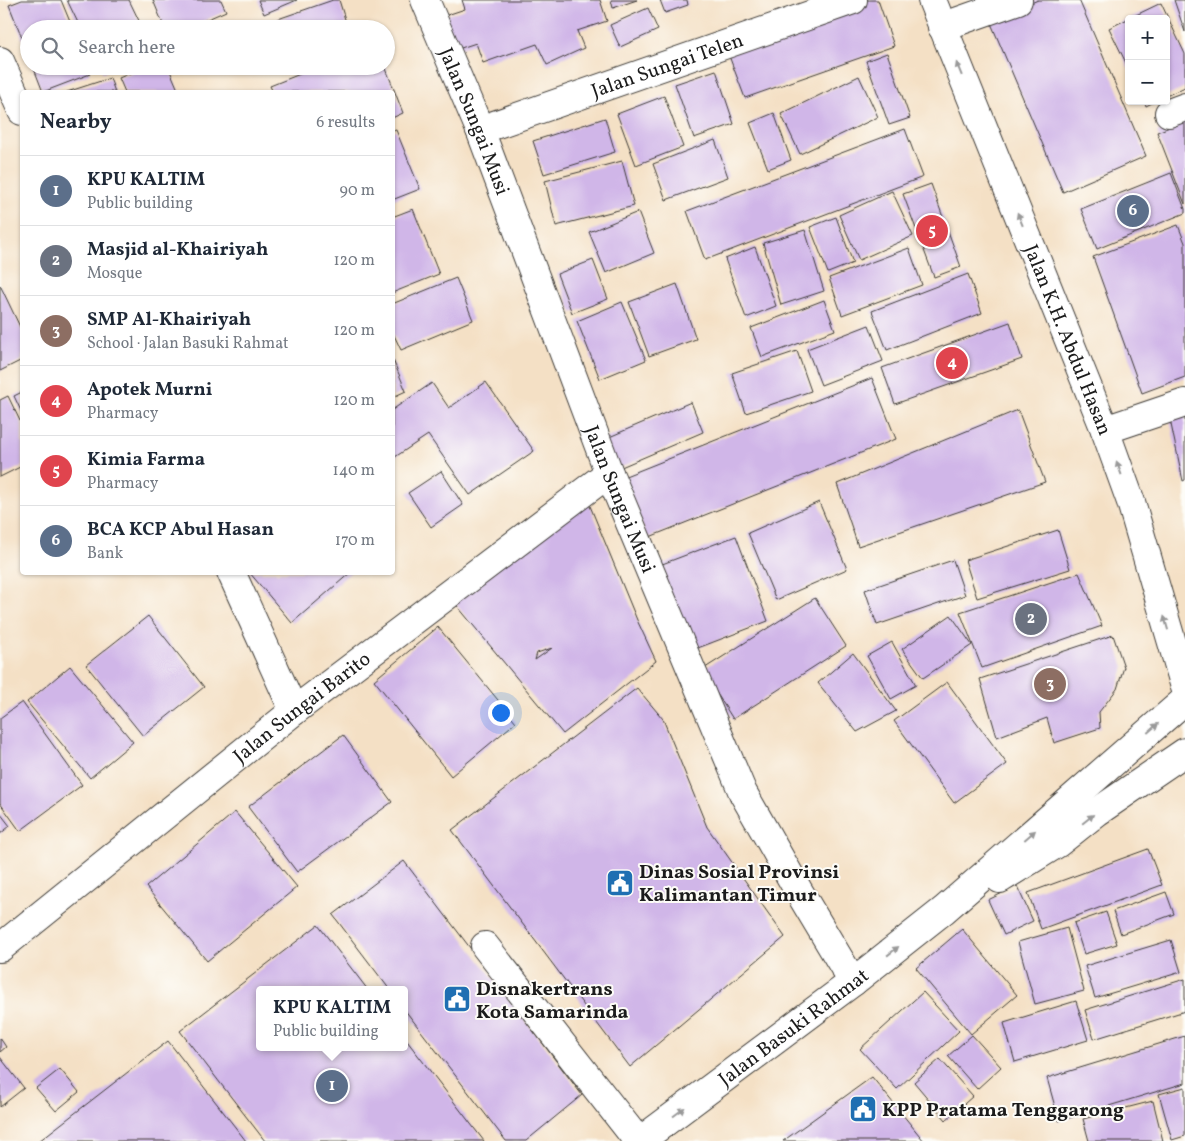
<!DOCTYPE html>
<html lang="en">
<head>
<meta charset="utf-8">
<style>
  body { margin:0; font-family:Vollkorn,serif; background:#f2f2f3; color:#1f2937 }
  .controls { position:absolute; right:15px; top:15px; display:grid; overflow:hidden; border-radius:5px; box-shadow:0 1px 4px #0004 }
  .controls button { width:45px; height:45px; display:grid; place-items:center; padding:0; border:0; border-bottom:1px solid #e0e1e3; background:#fff; color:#1f2937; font:25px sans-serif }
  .you { position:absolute; left:500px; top:712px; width:18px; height:18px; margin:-12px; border:4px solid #fff; border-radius:50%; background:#1a73e8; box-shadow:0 0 0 8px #1a73e833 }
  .badge { display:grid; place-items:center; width:32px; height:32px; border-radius:50%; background:#d93025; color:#fff; font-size:16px; font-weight:700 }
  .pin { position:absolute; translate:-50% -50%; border:2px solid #fff; box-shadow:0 1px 5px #0006 }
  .popup { position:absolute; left:256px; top:986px; width:152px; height:65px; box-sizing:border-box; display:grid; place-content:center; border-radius:5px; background:#fff; filter:drop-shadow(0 1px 4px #0005); font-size:16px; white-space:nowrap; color:#747a83 }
  .popup b { font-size:19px; color:#1f2937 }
  .popup::after { content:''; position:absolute; left:50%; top:100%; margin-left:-10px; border:10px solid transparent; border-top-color:#fff }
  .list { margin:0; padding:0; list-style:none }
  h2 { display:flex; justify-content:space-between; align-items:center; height:65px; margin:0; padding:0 20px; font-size:21px }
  h2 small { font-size:16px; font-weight:400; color:#747a83 }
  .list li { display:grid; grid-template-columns:32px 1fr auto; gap:15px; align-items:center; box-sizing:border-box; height:70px; padding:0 20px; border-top:1px solid #e0e1e3 }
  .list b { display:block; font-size:19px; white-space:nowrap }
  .list p { margin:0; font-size:16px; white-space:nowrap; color:#747a83 }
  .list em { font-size:16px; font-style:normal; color:#747a83 }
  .icon { flex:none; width:28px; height:28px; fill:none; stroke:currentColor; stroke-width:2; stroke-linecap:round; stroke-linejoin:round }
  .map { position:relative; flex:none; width:1185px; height:1141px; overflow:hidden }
  .search { position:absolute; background:#fff; box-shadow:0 1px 4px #0004; left:20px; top:20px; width:375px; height:55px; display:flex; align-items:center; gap:12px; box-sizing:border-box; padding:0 18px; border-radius:28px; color:#747a83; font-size:19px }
  .panel { position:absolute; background:#fff; box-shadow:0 1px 4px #0004; left:20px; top:90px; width:375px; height:485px; border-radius:5px }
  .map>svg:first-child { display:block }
</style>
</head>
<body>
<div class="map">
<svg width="1185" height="1141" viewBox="0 0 1185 1141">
  <rect width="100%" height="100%" fill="#fdfcf7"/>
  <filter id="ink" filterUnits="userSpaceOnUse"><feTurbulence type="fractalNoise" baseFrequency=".02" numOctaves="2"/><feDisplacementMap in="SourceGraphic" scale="10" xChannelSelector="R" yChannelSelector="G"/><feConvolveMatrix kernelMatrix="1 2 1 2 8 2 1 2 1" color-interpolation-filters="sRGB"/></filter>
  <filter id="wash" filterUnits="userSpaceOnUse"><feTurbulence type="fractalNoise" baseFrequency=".0096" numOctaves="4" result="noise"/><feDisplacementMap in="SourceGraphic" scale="20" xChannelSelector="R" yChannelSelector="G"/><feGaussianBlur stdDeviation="1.12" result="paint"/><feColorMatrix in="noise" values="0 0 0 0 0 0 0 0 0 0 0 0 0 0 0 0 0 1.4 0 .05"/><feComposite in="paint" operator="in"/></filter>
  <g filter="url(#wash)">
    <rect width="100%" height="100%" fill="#f4e0c5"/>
    <g id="blocks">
      <g fill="#d0b6e8" fill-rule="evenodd">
        <polygon points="22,0 61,0 73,29 29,29 29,55 9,5"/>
        <polygon points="67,0 129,0 143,29 81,29"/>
        <polygon points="153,0 221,0 226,11 185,29 165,29"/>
        <polygon points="258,0 297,0 264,14"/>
        <polygon points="333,0 339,0 348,29 277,29 275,20"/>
        <polygon points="462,0 600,0 607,21 577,31 584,48 547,65 537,44 483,63 476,43 455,50 444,16 465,9"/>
        <polygon points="611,0 637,0 613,8"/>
        <polygon points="660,0 687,0 688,5 665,13"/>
        <polygon points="864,0 878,0 894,46 745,98 726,48"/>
        <polygon points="1038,0 1079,0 1146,156 1063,192 990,21"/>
        <polygon points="1174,0 1185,0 1185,32"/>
        <polygon points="1161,3 1185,54 1185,87 1166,96 1166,19 1129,19 1129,69 1109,28"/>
        <polygon points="648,8 658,30 620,47 610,25"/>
        <polygon points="887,53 910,118 889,125 866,61"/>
        <polygon points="33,66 87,66 90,74 43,92"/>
        <polygon points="100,66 116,66 103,73"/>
        <polygon points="147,66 168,66 179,92 125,92 119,78"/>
        <polygon points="320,66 385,66 403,113 392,118 392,92 273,92 270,86"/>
        <polygon points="716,70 734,124 694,138 675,84"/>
        <polygon points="859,76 878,117 800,154 781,114"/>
        <polygon points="110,78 115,92 67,92"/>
        <polygon points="664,96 683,147 636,165 617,114"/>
        <polygon points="1144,101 1156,101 1146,106"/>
        <polygon points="774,113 791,160 768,169 750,123"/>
        <polygon points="605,118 615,152 544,174 533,141"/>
        <polygon points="1185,121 1185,204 1157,132"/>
        <polygon points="905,129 923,177 705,260 687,211"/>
        <polygon points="396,130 420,189 392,200 392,131"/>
        <polygon points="715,140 728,177 666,200 653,164"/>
        <polygon points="622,161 634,206 556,226 545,181"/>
        <polygon points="1171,173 1185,209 1185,213 1097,249 1081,209"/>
        <polygon points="931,184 961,267 934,277 903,194"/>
        <polygon points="892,191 913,236 859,260 839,215"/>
        <polygon points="413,209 439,274 392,293 392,217"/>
        <polygon points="638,212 654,253 606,273 589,232"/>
        <polygon points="836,217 853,263 828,273 810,227"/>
        <polygon points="1178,225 1185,243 1185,377 1142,393 1093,257"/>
        <polygon points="805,230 824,291 781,305 763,243"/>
        <polygon points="755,247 776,306 746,318 725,259"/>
        <polygon points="909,248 922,285 842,315 829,278"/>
        <polygon points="593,260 608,299 572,313 557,274"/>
        <polygon points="968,274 982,313 887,350 872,311"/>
        <polygon points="456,278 473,320 401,350 392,331 392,304"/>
        <polygon points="677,284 696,339 649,356 629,302"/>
        <polygon points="0,285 22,331 22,360 0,371"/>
        <polygon points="824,300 835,330 762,357 751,328"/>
        <polygon points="622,302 646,360 600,379 577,321"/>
        <polygon points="1010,322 1022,359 895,404 882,368"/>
        <polygon points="869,325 883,361 821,385 807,349"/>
        <polygon points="797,351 811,391 746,413 732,373"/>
        <polygon points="393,360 406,391 393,397"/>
        <polygon points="872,378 896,439 647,538 623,477"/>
        <polygon points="486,382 534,451 470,495 428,435 392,459 392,410 432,383 449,408"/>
        <polygon points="22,392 22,413 14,396"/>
        <polygon points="8,396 22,425 22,466 0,477 0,400"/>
        <polygon points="691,402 703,432 612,471 600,441"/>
        <polygon points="1018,410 1045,482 858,546 837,484"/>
        <polygon points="1185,411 1185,480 1183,481 1169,415"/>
        <polygon points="441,471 463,505 431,527 408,493"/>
        <path d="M588,501L637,620L656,661L563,734L449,596ZM552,648L535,660L537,653Z"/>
        <polygon points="819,502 847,569 776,600 748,533"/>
        <polygon points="1058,530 1070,569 977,598 965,560"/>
        <polygon points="736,536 768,621 690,651 657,566"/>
        <polygon points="953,560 965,595 877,625 865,590"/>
        <polygon points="249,572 351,572 292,623"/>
        <polygon points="1079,573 1102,626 982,668 960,612"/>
        <polygon points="815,598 846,646 733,719 702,670"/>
        <polygon points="951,615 972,645 923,678 902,649"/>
        <polygon points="148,616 204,687 143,736 86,665"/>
        <polygon points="438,627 516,722 451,776 374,680"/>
        <polygon points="1113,635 1124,667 1117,689 1099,712 1100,728 1054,743 1047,718 997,737 980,679"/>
        <polygon points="892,642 916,685 891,699 867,656"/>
        <polygon points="853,653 896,711 857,732 818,683"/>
        <polygon points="70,666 133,742 90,778 27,702"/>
        <polygon points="947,682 1007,764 954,803 894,721"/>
        <polygon points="637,688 663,719 707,827 785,937 630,1067 452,830"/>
        <polygon points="22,702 82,785 20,831 0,803 0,718"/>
        <polygon points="343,735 392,802 297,872 248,807"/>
        <polygon points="235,812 297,887 207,961 146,887"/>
        <polygon points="0,813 10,826 0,834"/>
        <polygon points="1148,849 1162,885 1041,929 1028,893"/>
        <polygon points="404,861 582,1095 526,1141 506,1141 404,1009 404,990 390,990 333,915"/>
        <polygon points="1017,886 1033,921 1004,935 988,900"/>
        <polygon points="1166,892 1174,914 1121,934 1113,911"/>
        <polygon points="1106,912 1117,944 1084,954 1074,923"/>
        <polygon points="318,925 368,990 260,990 260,1047 404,1047 404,1037 484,1141 265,1141 180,1031"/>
        <polygon points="1067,928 1084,991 1035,1004 1018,942"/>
        <polygon points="962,929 1017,995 971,1034 916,968"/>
        <polygon points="1171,940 1181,972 1095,998 1085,966"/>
        <polygon points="1185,979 1185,1011 1094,1039 1085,1010"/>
        <polygon points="923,992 959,1031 897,1089 860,1049"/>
        <polygon points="1076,1001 1088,1040 1015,1062 1004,1023"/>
        <polygon points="972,1035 1001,1067 977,1089 948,1056"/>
        <polygon points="1185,1036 1185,1083 1059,1121 1047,1078"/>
        <polygon points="0,1038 6,1047 0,1052"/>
        <polygon points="168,1041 246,1141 39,1141"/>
        <polygon points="0,1057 24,1088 0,1107"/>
        <polygon points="940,1059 973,1096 946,1120 914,1082"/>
        <polygon points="60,1069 79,1092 56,1111 36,1088"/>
        <polygon points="872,1077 924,1141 783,1141"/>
        <polygon points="1185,1087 1185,1136 1172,1140 1159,1094"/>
        <polygon points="1153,1101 1163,1141 1089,1141 1083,1119"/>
      </g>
    </g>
  </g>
  <g filter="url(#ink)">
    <use href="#blocks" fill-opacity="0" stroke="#3c3935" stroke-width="1"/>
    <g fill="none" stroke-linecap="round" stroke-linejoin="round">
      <g stroke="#3c3935" stroke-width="30">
        <g id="minor">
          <path id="s1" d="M425,0L480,130L609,473L743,793L798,890L853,982"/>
          <path id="s2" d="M932,0L1105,430L1131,502L1185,687"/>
          <polyline points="942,27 1018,0"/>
          <polyline points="0,61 22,111"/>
          <polyline points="1169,113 1185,107"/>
          <path id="s3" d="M480,130L853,0"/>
          <polyline points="1105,430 1185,403"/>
          <polyline points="231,572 294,711"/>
          <polyline points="1000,879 1058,843 1097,812 1185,752"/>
          <polyline points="485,946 638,1141"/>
          <path id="s4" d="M0,948L294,711L609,473"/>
          <path id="s5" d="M640,1141L853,982L944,910L1185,700"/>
        </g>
      </g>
      <use href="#minor" stroke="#fff" stroke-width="28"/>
    </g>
    <defs><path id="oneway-solid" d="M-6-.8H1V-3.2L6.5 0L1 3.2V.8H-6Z" transform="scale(1.25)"/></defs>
    <g fill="#999">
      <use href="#oneway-solid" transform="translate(959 69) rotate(-112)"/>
      <use href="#oneway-solid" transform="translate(1020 219) rotate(-112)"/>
      <use href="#oneway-solid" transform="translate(1119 468) rotate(-110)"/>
      <use href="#oneway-solid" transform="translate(1166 623) rotate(-106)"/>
      <use href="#oneway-solid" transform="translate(1153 728) rotate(-41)"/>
      <use href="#oneway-solid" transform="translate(1088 819) rotate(-39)"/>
      <use href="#oneway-solid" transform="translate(1030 835) rotate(-41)"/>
      <use href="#oneway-solid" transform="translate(893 951) rotate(-38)"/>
      <use href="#oneway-solid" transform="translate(679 1112) rotate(-37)"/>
    </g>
  </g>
  <defs>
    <g id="civic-square" transform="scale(1.4375)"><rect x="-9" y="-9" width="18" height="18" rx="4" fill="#1f6fb2" stroke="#fdfcf7"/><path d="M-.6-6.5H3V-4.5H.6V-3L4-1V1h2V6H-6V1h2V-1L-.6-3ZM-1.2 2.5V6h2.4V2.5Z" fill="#fff"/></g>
  </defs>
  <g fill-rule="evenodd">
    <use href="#civic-square" x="620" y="883"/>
    <use href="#civic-square" x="457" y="999"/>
    <use href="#civic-square" x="863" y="1109"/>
  </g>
  <g text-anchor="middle" stroke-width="4" stroke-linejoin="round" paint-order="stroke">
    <g font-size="20" fill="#1c1c1c" stroke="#fdfcf7">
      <text dy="7" stroke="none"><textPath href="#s3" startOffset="198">Jalan Sungai Telen</textPath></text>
      <text dy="7" stroke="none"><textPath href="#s1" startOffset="131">Jalan Sungai Musi</textPath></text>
      <text dy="7" stroke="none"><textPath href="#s2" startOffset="366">Jalan K.H. Abdul Hasan</textPath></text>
      <text dy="7" stroke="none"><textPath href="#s1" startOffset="536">Jalan Sungai Musi</textPath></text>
      <text dy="7" stroke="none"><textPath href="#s4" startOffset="386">Jalan Sungai Barito</textPath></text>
      <text dy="7" stroke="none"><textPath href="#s5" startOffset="191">Jalan Basuki Rahmat</textPath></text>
    </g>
    <g font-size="20" font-weight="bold" fill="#1c1c1c" stroke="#fdfcf7" text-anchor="start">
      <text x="639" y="878">Dinas Sosial Provinsi<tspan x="639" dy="23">Kalimantan Timur</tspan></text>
      <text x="476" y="995">Disnakertrans<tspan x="476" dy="23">Kota Samarinda</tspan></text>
      <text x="882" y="1116">KPP Pratama Tenggarong</text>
    </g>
  </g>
</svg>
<div class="controls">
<button>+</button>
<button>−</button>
</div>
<div class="you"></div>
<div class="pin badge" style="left:332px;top:1086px;background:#5c6f8a">1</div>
<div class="popup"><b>KPU KALTIM</b>Public building</div>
<div class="pin badge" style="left:1031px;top:619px;background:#6b7280">2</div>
<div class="pin badge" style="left:1050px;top:684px;background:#8d6e63">3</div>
<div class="pin badge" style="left:952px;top:363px;background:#e0444e">4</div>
<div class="pin badge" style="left:932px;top:231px;background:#e0444e">5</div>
<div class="pin badge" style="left:1133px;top:211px;background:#5c6f8a">6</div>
<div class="search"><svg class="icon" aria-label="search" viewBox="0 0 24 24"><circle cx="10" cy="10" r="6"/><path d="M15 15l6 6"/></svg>Search here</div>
<section class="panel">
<h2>Nearby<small>6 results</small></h2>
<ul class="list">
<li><span class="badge" style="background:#5c6f8a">1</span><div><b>KPU KALTIM</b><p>Public building</p></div><em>90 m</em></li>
<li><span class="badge" style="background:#6b7280">2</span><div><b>Masjid al-Khairiyah</b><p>Mosque</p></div><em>120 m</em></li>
<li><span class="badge" style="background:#8d6e63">3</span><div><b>SMP Al-Khairiyah</b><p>School · Jalan Basuki Rahmat</p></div><em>120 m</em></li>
<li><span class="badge" style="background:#e0444e">4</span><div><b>Apotek Murni</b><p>Pharmacy</p></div><em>120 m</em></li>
<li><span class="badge" style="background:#e0444e">5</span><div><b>Kimia Farma</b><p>Pharmacy</p></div><em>140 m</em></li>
<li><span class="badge" style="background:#5c6f8a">6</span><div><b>BCA KCP Abul Hasan</b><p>Bank</p></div><em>170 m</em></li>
</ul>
</section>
</div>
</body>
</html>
